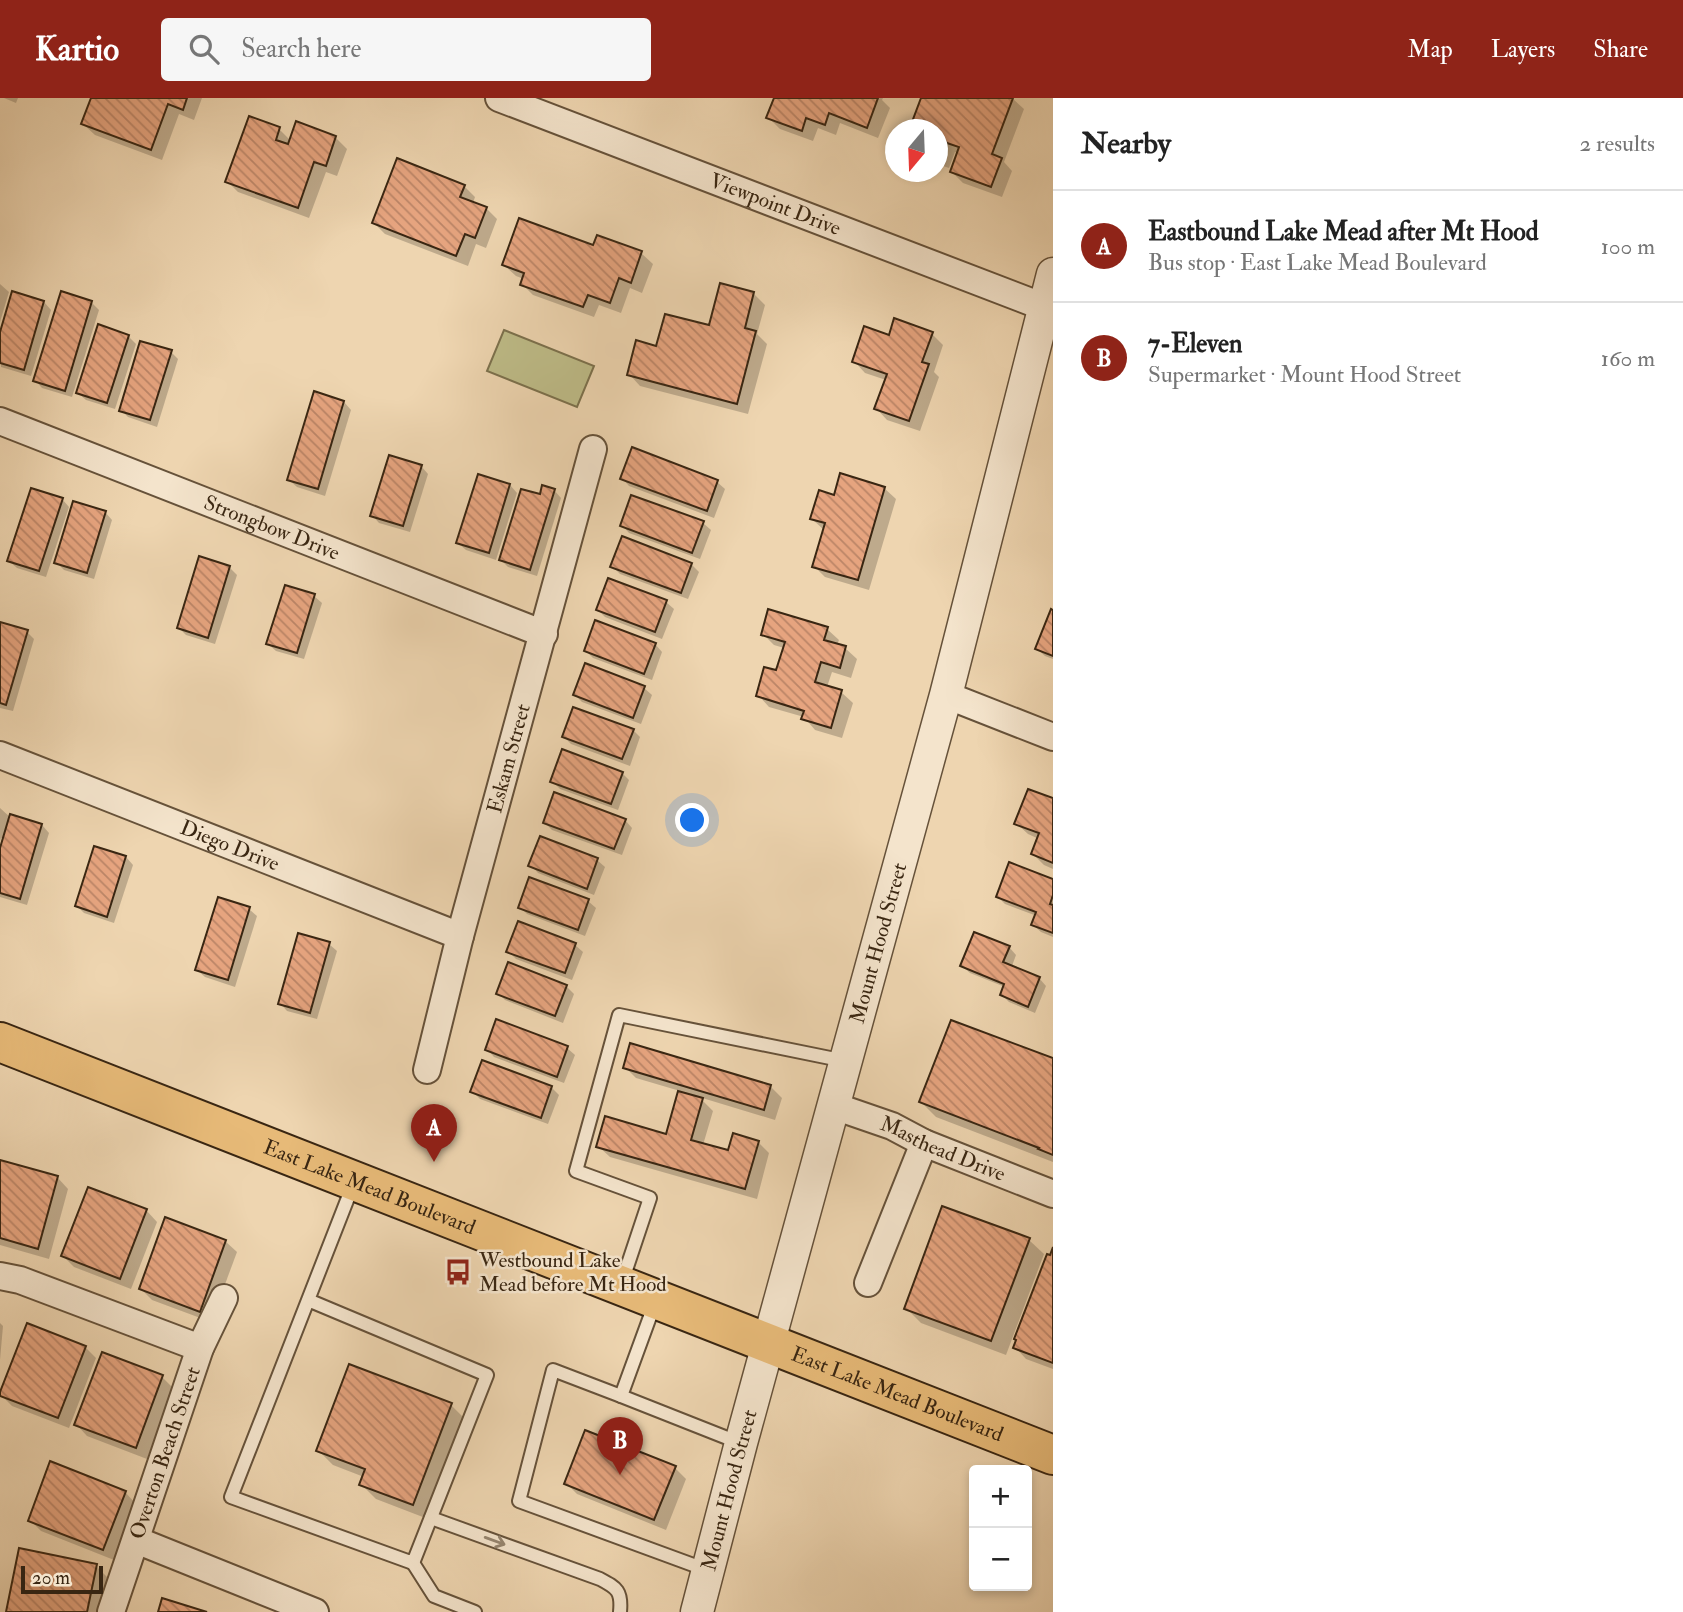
<!DOCTYPE html>
<html lang="en">
<head>
<meta charset="utf-8">
<style>
  body { margin:0; font-family:"IM FELL Double Pica",serif; background:#f6f6f6; color:#222 }
  .controls { position:absolute; right:21px; bottom:21px; display:grid; overflow:hidden; border-radius:7px; box-shadow:0 4px 10px #0003 }
  .controls button { width:63px; height:63px; display:grid; place-items:center; padding:0; border:0; border-bottom:2px solid #e0e0e0; background:#fff; color:#222; font:35px sans-serif }
  .compass { position:absolute; left:885px; top:21px; width:63px; height:63px; border-radius:50%; background:#fff; box-shadow:0 4px 10px #0003; rotate:199deg }
  .scale { position:absolute; left:21px; bottom:18px; width:82px; box-sizing:border-box; padding-left:7px; border:4px solid #392612; border-top:0; font-size:19px; line-height:24px; white-space:nowrap; color:#392612; -webkit-text-stroke:5px #f4e4cc; paint-order:stroke }
  .you { position:absolute; left:693px; top:723px; width:24px; height:24px; margin:-18px; border:5px solid #fff; border-radius:50%; background:#1a73e8; box-shadow:0 0 0 10px #1a73e833 }
  .badge { display:grid; place-items:center; width:46px; height:46px; border-radius:50%; background:#8f2418; color:#fff; font-size:23px; font-weight:700 }
  .pin { position:absolute; translate:-50% -58px; filter:drop-shadow(0 2px 4px #0008) }
  .pin::after { content:''; position:absolute; top:37px; width:24px; height:21px; background:inherit; clip-path:polygon(0 0,100% 0,50% 100%) }
  .list { margin:0; padding:0; list-style:none }
  h2 { display:flex; justify-content:space-between; align-items:center; height:91px; margin:0; padding:0 28px; font-size:30px }
  h2 small { font-size:23px; font-weight:400; color:#767676 }
  .list li { display:grid; grid-template-columns:46px 1fr auto; gap:21px; align-items:center; box-sizing:border-box; height:112px; padding:0 28px; border-top:2px solid #e0e0e0 }
  .list b { display:block; font-size:26px; white-space:nowrap }
  .list p { margin:0; font-size:23px; white-space:nowrap; color:#767676 }
  .list em { font-size:23px; font-style:normal; color:#767676 }
  .icon { flex:none; width:38px; height:38px; fill:none; stroke:currentColor; stroke-width:2; stroke-linecap:round; stroke-linejoin:round }
  .map { position:relative; flex:none; width:1053px; height:1514px; overflow:hidden }
  header { display:flex; align-items:center; gap:42px; box-sizing:border-box; height:98px; padding:0 35px; background:#8f2418; color:#fff }
  header strong { font-size:33px }
  nav { display:flex; gap:38px; margin-inline-start:auto; font-size:24px }
  .search { width:490px; height:63px; background:#f6f6f6; display:flex; align-items:center; gap:18px; box-sizing:border-box; padding:0 24px; border-radius:7px; color:#767676; font-size:26px }
  main { display:flex }
  aside { flex:1; background:#fff }
  .map>svg:first-child { display:block }
</style>
</head>
<body>
<header>
<strong>Kartio</strong>
<div class="search"><svg class="icon" aria-label="search" viewBox="0 0 24 24"><circle cx="10" cy="10" r="6"/><path d="M15 15l6 6"/></svg>Search here</div>
<nav><a>Map</a><a>Layers</a><a>Share</a></nav>
</header>
<main>
<div class="map">
<svg width="1053" height="1514" viewBox="0 0 1053 1514">
  <defs>
    <pattern id="building-back-hatch" width="6" height="6" patternUnits="userSpaceOnUse" patternTransform="scale(1.75)"><rect width="6" height="6" fill="#e6a47f"/><path d="M-1 5l2 2M0 0l6 6M5-1l2 2" fill="none" stroke="#bb8567"/></pattern>
  </defs>
  <rect width="100%" height="100%" fill="#eed5b0"/>
  <filter id="stains"><feTurbulence type="fractalNoise" baseFrequency=".00286" numOctaves="4"/><feColorMatrix values="0 0 0 0 .2 0 0 0 0 .09 0 0 0 0 .02 0 0 0 .5 -.17"/></filter>
  <radialGradient id="worn" r=".72"><stop offset=".6" stop-color="#630" stop-opacity="0"/><stop offset="1" stop-color="#630" stop-opacity=".3"/></radialGradient>
  <polygon fill="#bebc88" stroke="#7c714d" stroke-width="2" points="504,232 594,268 577,309 487,273"/>
  <g fill="#0003">
    <polygon points="4,0 18,0 16,5"/>
    <polygon points="93,0 202,0 194,22 179,16 162,62 95,37 83,26"/>
    <polygon points="776,0 883,0 882,2 890,10 878,40 840,25 836,37 818,30 813,43 780,31 768,19"/>
    <polygon points="922,0 1012,0 1024,11 1004,64 1012,73 1002,99 963,85 952,74 959,55 955,54 949,70 937,66 937,32"/>
    <polygon points="279,31 291,43 335,39 347,51 337,78 326,74 309,120 238,94 227,83"/>
    <polygon points="464,88 475,99 473,105 486,110 497,121 486,150 476,146 468,168 385,136 374,125"/>
    <polygon points="598,140 641,155 653,166 642,195 630,190 621,215 599,207 594,219 533,197 522,186 524,181 516,178 504,167 594,149"/>
    <polygon points="0,186 9,194 0,224"/>
    <polygon points="721,188 754,196 765,207 757,236 767,246 748,316 640,288 629,276 657,250 710,230"/>
    <polygon points="44,204 51,212 31,278 1,269 0,240"/>
    <polygon points="91,204 99,212 72,299 42,290 35,282"/>
    <polygon points="932,236 943,247 934,274 939,279 920,333 887,322 876,310 886,282 865,275 854,263 890,239"/>
    <polygon points="128,238 136,246 115,311 86,302 78,295"/>
    <polygon points="171,254 178,261 157,329 128,319 121,312"/>
    <polygon points="344,304 351,312 325,398 297,389 289,382"/>
    <polygon points="421,368 428,376 410,434 379,425 372,417"/>
    <polygon points="622,380 717,384 725,391 714,420 629,388"/>
    <polygon points="510,387 517,395 496,462 466,452 458,445"/>
    <polygon points="884,390 896,401 869,492 825,479 814,468 824,432 812,421 835,399"/>
    <polygon points="554,392 561,400 537,478 508,469 501,462 541,398"/>
    <polygon points="62,401 69,409 46,479 17,470 9,463"/>
    <polygon points="105,414 112,422 94,481 64,472 56,464"/>
    <polygon points="703,425 711,432 700,461 629,435 622,427"/>
    <polygon points="200,460 230,470 237,477 215,546 186,537 179,530"/>
    <polygon points="691,466 699,474 688,501 620,476 612,468"/>
    <polygon points="314,498 322,505 304,561 276,553 268,546"/>
    <polygon points="666,504 674,511 662,541 605,519 598,512"/>
    <polygon points="1053,514 1053,561 1045,558 1037,551"/>
    <polygon points="0,525 27,534 34,541 13,613 0,610"/>
    <polygon points="827,531 839,542 837,547 845,550 857,561 851,580 832,574 827,589 841,594 853,605 842,640 815,632 804,619 769,609 758,597 777,574 784,550 774,547 763,536"/>
    <polygon points="655,546 662,554 652,582 593,560 586,553"/>
    <polygon points="586,568 644,590 652,597 641,626 582,604 575,597"/>
    <polygon points="633,632 640,639 630,668 571,646 564,639"/>
    <polygon points="622,675 629,682 618,712 560,691 552,683"/>
    <polygon points="1053,702 1053,771 1044,767 1033,756 1039,741 1028,736 1016,725"/>
    <polygon points="0,710 11,720 42,727 49,735 27,807 0,799 0,756 5,741 1,740 0,744"/>
    <polygon points="625,722 632,730 622,757 552,732 545,725"/>
    <polygon points="126,759 133,767 114,825 84,815 77,808"/>
    <polygon points="597,762 605,769 594,797 538,775 531,767"/>
    <polygon points="1053,782 1053,839 1041,834 1033,827 1037,818 1005,806 998,799"/>
    <polygon points="588,803 596,810 585,838 527,816 520,809"/>
    <polygon points="249,811 257,818 235,889 205,879 197,872"/>
    <polygon points="329,846 337,853 317,921 287,913 280,905"/>
    <polygon points="575,847 583,854 572,882 516,861 508,853"/>
    <polygon points="1009,849 1016,857 1012,868 1039,880 1046,888 1035,915 1009,904 1002,897 1005,889 970,875 962,868"/>
    <polygon points="566,888 574,896 563,925 505,902 498,895"/>
    <polygon points="497,923 567,950 575,957 564,985 494,959 487,951"/>
    <polygon points="1053,962 1053,1064 936,1019 921,1004"/>
    <polygon points="625,969 771,989 782,1000 775,1022 699,999 713,1013 703,1047 729,1054 758,1044 769,1055 757,1101 610,1059 598,1048 668,1038 680,993 636,980"/>
    <polygon points="551,989 559,997 548,1026 480,1001 473,994"/>
    <polygon points="0,1063 57,1079 68,1091 49,1161 0,1147"/>
    <polygon points="146,1112 157,1124 131,1191 74,1169 63,1158"/>
    <polygon points="1029,1142 1044,1156 1006,1257 921,1225 906,1210"/>
    <polygon points="225,1143 237,1154 211,1224 152,1202 141,1191"/>
    <polygon points="1053,1154 1053,1271 1026,1261 1015,1249"/>
    <polygon points="0,1225 3,1228 0,1262"/>
    <polygon points="85,1249 96,1260 69,1330 12,1308 1,1297"/>
    <polygon points="162,1279 173,1290 147,1361 87,1338 76,1326"/>
    <polygon points="451,1307 466,1322 428,1421 376,1401 361,1386 364,1379 333,1367 318,1352"/>
    <polygon points="675,1370 686,1381 666,1432 577,1396 566,1385"/>
    <polygon points="125,1394 136,1406 114,1462 41,1433 30,1422"/>
    <polygon points="96,1468 107,1479 100,1514 9,1514"/>
  </g>
  <g fill="url(#building-back-hatch)" stroke="#392612" stroke-width="2">
    <polygon points="91,0 187,0 183,12 168,6 151,52 81,26"/>
    <polygon points="774,0 878,0 867,30 829,15 825,27 806,20 802,33 766,20"/>
    <polygon points="921,0 1013,0 992,56 1002,60 991,89 950,74 959,49 944,44 937,59 937,32 909,32"/>
    <polygon points="249,18 280,29 276,42 288,46 296,23 336,38 326,68 314,64 298,110 225,84"/>
    <polygon points="397,60 465,87 460,99 487,109 475,140 465,136 456,158 372,125"/>
    <polygon points="519,120 593,147 597,137 642,153 631,185 619,180 610,205 588,197 583,209 520,187 524,175 502,167"/>
    <polygon points="720,185 754,194 745,230 756,233 737,306 627,277 636,242 656,248 665,216 709,227"/>
    <polygon points="12,193 44,203 24,272 0,265 0,234"/>
    <polygon points="61,193 92,203 65,293 33,283"/>
    <polygon points="894,220 933,234 922,264 929,266 909,323 874,311 887,276 852,264 864,228 889,237"/>
    <polygon points="98,226 129,237 107,305 76,295"/>
    <polygon points="140,243 172,252 150,322 119,313"/>
    <polygon points="314,293 344,303 318,391 287,382"/>
    <polygon points="632,349 718,382 707,413 620,381"/>
    <polygon points="389,357 422,367 403,428 370,418"/>
    <polygon points="840,375 885,389 858,482 812,469 825,425 810,421 819,392 834,397"/>
    <polygon points="478,376 510,386 489,455 456,445"/>
    <polygon points="542,387 555,391 530,472 499,462 521,391 540,396"/>
    <polygon points="31,390 63,400 39,473 7,463"/>
    <polygon points="631,397 704,423 692,455 620,428"/>
    <polygon points="73,403 106,413 87,475 54,465"/>
    <polygon points="622,438 692,465 681,495 610,469"/>
    <polygon points="199,458 230,468 208,540 177,530"/>
    <polygon points="608,480 667,502 655,534 596,512"/>
    <polygon points="285,487 315,496 297,555 266,546"/>
    <polygon points="768,511 828,529 824,542 846,548 840,570 821,564 815,584 842,592 831,630 801,621 804,613 756,598 764,569 776,572 785,544 761,537"/>
    <polygon points="1051,511 1053,512 1053,558 1035,551"/>
    <polygon points="595,522 656,545 644,576 584,553"/>
    <polygon points="0,524 28,532 6,607 0,605"/>
    <polygon points="585,565 645,588 633,620 573,597"/>
    <polygon points="573,609 634,631 622,661 562,639"/>
    <polygon points="562,651 623,674 611,706 550,684"/>
    <polygon points="1028,691 1053,700 1053,765 1031,756 1039,735 1014,726"/>
    <polygon points="554,694 626,721 614,751 543,725"/>
    <polygon points="10,716 42,726 20,801 0,795 0,750"/>
    <polygon points="540,738 598,760 587,791 528,768"/>
    <polygon points="94,748 126,758 107,819 75,808"/>
    <polygon points="1009,764 1053,781 1053,797 1050,806 1053,807 1053,835 1031,827 1036,814 996,799"/>
    <polygon points="529,779 589,801 578,832 518,810"/>
    <polygon points="218,799 250,809 228,882 195,872"/>
    <polygon points="518,823 576,845 565,875 506,854"/>
    <polygon points="974,834 1010,848 1003,864 1040,879 1028,909 1000,897 1004,886 960,868"/>
    <polygon points="298,835 330,844 310,915 278,906"/>
    <polygon points="508,864 567,887 555,918 496,896"/>
    <polygon points="496,921 568,948 557,979 485,952"/>
    <polygon points="951,922 1053,960 1053,1057 1038,1051 1039,1050 919,1004"/>
    <polygon points="630,945 771,987 764,1012 623,970"/>
    <polygon points="482,962 552,988 541,1020 470,994"/>
    <polygon points="678,993 703,1000 691,1042 728,1052 733,1035 759,1043 745,1091 596,1049 605,1018 666,1036"/>
    <polygon points="0,1062 58,1078 38,1151 0,1140"/>
    <polygon points="88,1089 147,1111 120,1181 61,1158"/>
    <polygon points="942,1108 1030,1140 991,1243 904,1211"/>
    <polygon points="165,1119 226,1142 200,1214 139,1191"/>
    <polygon points="1053,1149 1053,1265 1013,1250 1016,1242 1014,1241 1047,1156 1050,1157"/>
    <polygon points="27,1225 86,1248 58,1320 0,1298 0,1294"/>
    <polygon points="102,1254 163,1277 136,1350 74,1327"/>
    <polygon points="349,1266 452,1305 413,1407 359,1387 365,1371 316,1353"/>
    <polygon points="585,1332 676,1368 654,1422 564,1386"/>
    <polygon points="50,1363 126,1393 103,1452 28,1423"/>
    <polygon points="19,1450 97,1466 87,1514 6,1514"/>
    <polygon points="162,1500 207,1514 158,1514"/>
  </g>
  <g fill="none" stroke-linecap="round" stroke-linejoin="round">
    <g stroke="#66523a" stroke-width="16">
      <g id="service">
        <polyline points="622,1184 650,1100 576,1073 619,917 845,963"/>
        <polyline points="308,1202 487,1277 413,1465 231,1399 353,1087"/>
        <polyline points="655,1205 621,1298 740,1345"/>
        <polyline points="621,1298 553,1272 519,1403 707,1472"/>
        <path d="M431,1420L600,1481C617,1490 622,1493 620,1514"/>
        <polyline points="413,1465 434,1498 475,1514"/>
      </g>
    </g>
    <g stroke="#66523a" stroke-width="30">
      <g id="minor">
        <path id="s1" d="M499,0L1044,209L1053,211"/>
        <path id="s2" d="M0,323L544,536"/>
        <polyline points="946,597 1053,639"/>
        <path id="s3" d="M0,657L460,838"/>
        <path id="s4" d="M427,972L460,838L593,351"/>
        <path id="s5" d="M834,1008L892,1028L924,1045L1053,1096"/>
        <polyline points="0,1178 20,1182 200,1250"/>
        <polyline points="868,1185 924,1045"/>
        <polyline points="136,1442 315,1514"/>
        <path id="s6" d="M111,1514L200,1250L224,1200"/>
      </g>
    </g>
    <g stroke="#66523a" stroke-width="35">
      <g id="tertiary">
        <path id="s7" d="M697,1514L741,1345L946,597L1053,176"/>
      </g>
    </g>
    <g stroke="#392612" stroke-width="42">
      <g id="primary">
        <path id="s8" d="M0,944L1053,1357"/>
      </g>
    </g>
    <use href="#service" stroke="#f4e4cc" stroke-width="12"/>
    <use href="#minor" stroke="#f4e4cc" stroke-width="26"/>
    <use href="#tertiary" stroke="#f4e4cc" stroke-width="32"/>
    <use href="#primary" stroke="#e7ba78" stroke-width="38"/>
  </g>
  <defs><path id="oneway-shaft" d="M-6 0H5M1.5-3L5.5 0L1.5 3" fill="none" stroke-width="1.6" stroke-linecap="round" stroke-linejoin="round" transform="scale(1.75)"/></defs>
  <use stroke="#96856f" href="#oneway-shaft" transform="translate(495 1443) rotate(20)"/>
  <defs>
    <g id="bus-bare" transform="scale(2.1)"><path d="M-5-6H5V4H4V6H2V4H-2V6H-4V4H-5ZM-3.5-4V0h7V-4ZM-3.5 1.2v1.5H-2V1.2ZM2 1.2v1.5H3.5V1.2Z" fill="#8f2418" stroke="#f4e4cc" stroke-width="2.5" paint-order="stroke"/></g>
  </defs>
  <g fill-rule="evenodd">
    <use href="#bus-bare" x="458" y="1174"/>
  </g>
  <g text-anchor="middle" stroke-width="5" stroke-linejoin="round" paint-order="stroke">
    <g font-size="21" fill="#392612" stroke="#f4e4cc">
      <text dy="7" stroke="none"><textPath href="#s1" startOffset="296">Viewpoint Drive</textPath></text>
      <text dy="7" stroke="none"><textPath href="#s2" startOffset="292">Strongbow Drive</textPath></text>
      <text dy="7" stroke="none"><textPath href="#s4" startOffset="322">Eskam Street</textPath></text>
      <text dy="7" stroke="none"><textPath href="#s3" startOffset="247">Diego Drive</textPath></text>
      <text dy="7" stroke="none"><textPath href="#s7" startOffset="693">Mount Hood Street</textPath></text>
      <text dy="7" stroke="none"><textPath href="#s5" startOffset="117">Masthead Drive</textPath></text>
      <text dy="7" stroke="none"><textPath href="#s8" startOffset="397">East Lake Mead Boulevard</textPath></text>
      <text dy="7" stroke="none"><textPath href="#s8" startOffset="964">East Lake Mead Boulevard</textPath></text>
      <text dy="7" stroke="none"><textPath href="#s6" startOffset="168">Overton Beach Street</textPath></text>
      <text dy="7" stroke="none"><textPath href="#s7" startOffset="126">Mount Hood Street</textPath></text>
    </g>
    <g font-size="21" fill="#392612" stroke="#f4e4cc" text-anchor="start">
      <text x="479" y="1169">Westbound Lake<tspan x="479" dy="24">Mead before Mt Hood</tspan></text>
    </g>
  </g>
  <rect width="100%" height="100%" filter="url(#stains)"/>
  <rect width="100%" height="100%" fill="url(#worn)"/>
</svg>
<div class="controls">
<button>+</button>
<button>−</button>
</div>
<svg class="compass" viewBox="-18 -18 36 36"><path d="M0-13l5 13h-10z" fill="#e53935"/><path d="M0 13l5-13h-10z" fill="#767676"/></svg>
<div class="scale">20 m</div>
<div class="you"></div>
<div class="pin badge" style="left:434px;top:1064px">A</div>
<div class="pin badge" style="left:620px;top:1377px">B</div>
</div>
<aside>
<h2>Nearby<small>2 results</small></h2>
<ul class="list">
<li><span class="badge">A</span><div><b>Eastbound Lake Mead after Mt Hood</b><p>Bus stop · East Lake Mead Boulevard</p></div><em>100 m</em></li>
<li><span class="badge">B</span><div><b>7-Eleven</b><p>Supermarket · Mount Hood Street</p></div><em>160 m</em></li>
</ul>
</aside>
</main>
</body>
</html>
